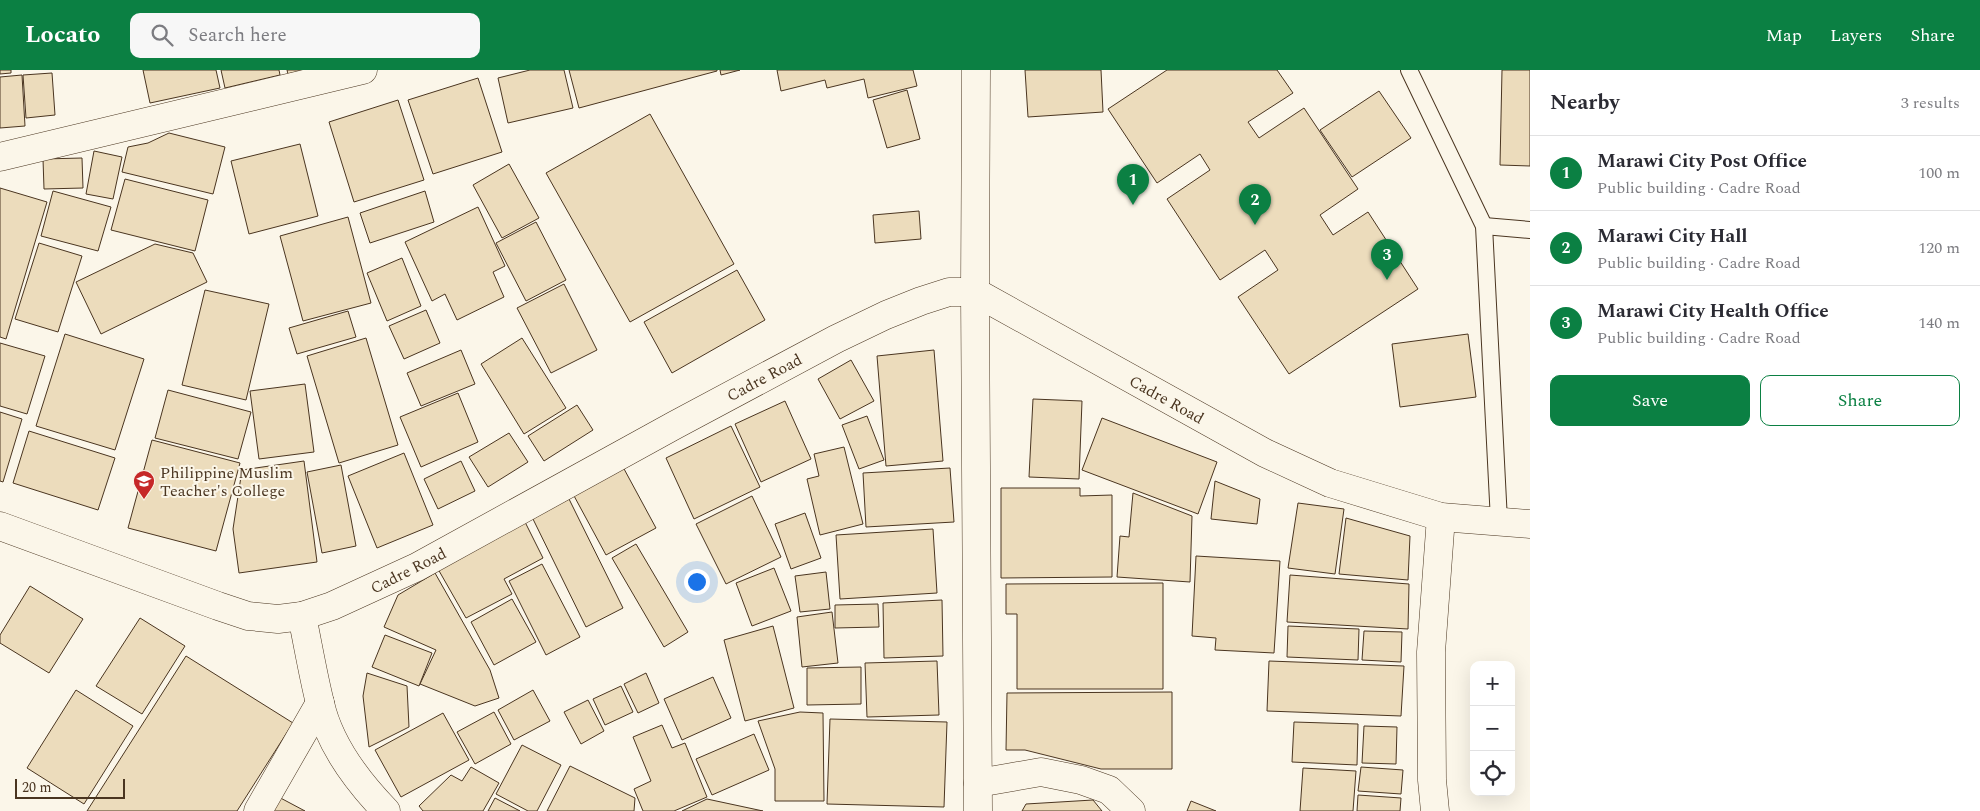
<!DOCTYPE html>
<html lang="en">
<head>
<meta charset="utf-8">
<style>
  body { margin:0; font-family:Spectral,serif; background:#f7f7f7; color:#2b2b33 }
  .controls { position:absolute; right:15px; bottom:15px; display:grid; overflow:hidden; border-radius:10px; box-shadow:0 5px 20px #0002 }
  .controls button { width:45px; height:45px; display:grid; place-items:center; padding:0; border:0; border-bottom:1px solid #e1e1e2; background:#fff; color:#2b2b33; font:25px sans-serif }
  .scale { position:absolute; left:15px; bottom:12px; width:110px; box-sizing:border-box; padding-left:5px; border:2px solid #4a3520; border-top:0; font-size:14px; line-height:18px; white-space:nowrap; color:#4a3520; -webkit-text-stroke:4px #fbf6e9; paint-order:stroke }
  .you { position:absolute; left:696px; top:511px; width:18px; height:18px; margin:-12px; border:4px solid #fff; border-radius:50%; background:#1a73e8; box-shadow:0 0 0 8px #1a73e833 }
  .badge { display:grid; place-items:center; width:32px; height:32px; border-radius:50%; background:#0b8043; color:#fff; font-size:16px; font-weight:700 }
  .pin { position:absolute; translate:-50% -41px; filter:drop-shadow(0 1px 2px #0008) }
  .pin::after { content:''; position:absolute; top:26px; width:18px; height:15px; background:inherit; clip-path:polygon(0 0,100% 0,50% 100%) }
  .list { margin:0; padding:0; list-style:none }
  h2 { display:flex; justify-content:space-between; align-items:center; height:65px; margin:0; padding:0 20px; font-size:21px }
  h2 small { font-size:16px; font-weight:400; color:#7c7c81 }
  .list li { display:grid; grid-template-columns:32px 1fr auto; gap:15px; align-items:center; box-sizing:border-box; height:75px; padding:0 20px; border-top:1px solid #e1e1e2 }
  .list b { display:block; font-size:19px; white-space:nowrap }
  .list p { margin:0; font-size:16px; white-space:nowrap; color:#7c7c81 }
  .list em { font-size:16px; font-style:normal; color:#7c7c81 }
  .actions { display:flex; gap:10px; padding:15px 20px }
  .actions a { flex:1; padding:11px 0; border:1px solid #0b8043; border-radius:10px; text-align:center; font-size:18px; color:#0b8043 }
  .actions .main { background:#0b8043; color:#fff }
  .icon { flex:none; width:28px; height:28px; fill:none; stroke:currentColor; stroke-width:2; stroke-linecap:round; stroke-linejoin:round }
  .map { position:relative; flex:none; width:1530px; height:741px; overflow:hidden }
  header { display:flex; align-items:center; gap:30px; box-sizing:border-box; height:70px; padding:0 25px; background:#0b8043; color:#fff }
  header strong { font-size:24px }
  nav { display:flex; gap:28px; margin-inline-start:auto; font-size:18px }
  .search { width:350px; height:45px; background:#f7f7f7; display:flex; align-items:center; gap:12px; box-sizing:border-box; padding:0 18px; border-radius:10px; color:#7c7c81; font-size:19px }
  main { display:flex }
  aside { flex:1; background:#fff }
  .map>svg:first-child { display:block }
</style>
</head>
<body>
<header>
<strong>Locato</strong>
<div class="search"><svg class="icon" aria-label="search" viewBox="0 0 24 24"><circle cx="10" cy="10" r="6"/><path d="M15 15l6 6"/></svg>Search here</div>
<nav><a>Map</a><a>Layers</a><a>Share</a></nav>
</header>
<main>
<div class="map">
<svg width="1530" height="741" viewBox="0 0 1530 741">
  <rect width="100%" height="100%" fill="#fbf6e9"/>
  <g fill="#ecdcbc" stroke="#4a3520">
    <polygon points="0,0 11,0 11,3 0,4"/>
    <polygon points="143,0 216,0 220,18 150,33"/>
    <polygon points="221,0 279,0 280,5 225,18"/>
    <polygon points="287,0 305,0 288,4"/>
    <polygon points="530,0 564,0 573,38 508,53 498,8"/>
    <polygon points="569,0 717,0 717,1 579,38"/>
    <polygon points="720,0 740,0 721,5"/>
    <polygon points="777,0 913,0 917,16 868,28 864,9 827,18 825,10 781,21"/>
    <polygon points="1025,0 1101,0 1103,42 1028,47"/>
    <polygon points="1167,0 1277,0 1293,23 1248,52 1259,68 1304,38 1358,119 1320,145 1333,165 1368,142 1418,219 1289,304 1238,227 1278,200 1265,180 1220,210 1167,129 1210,100 1200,84 1157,113 1108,39"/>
    <polygon points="1502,0 1530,0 1530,96 1500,95"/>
    <polygon points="52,3 55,45 26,48 23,5"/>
    <polygon points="22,5 25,56 0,58 0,7"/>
    <polygon points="478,8 502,82 433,104 408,30"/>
    <polygon points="907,20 920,69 887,78 873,30"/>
    <polygon points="1379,21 1411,68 1352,107 1320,60"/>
    <polygon points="398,30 424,110 354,132 329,52"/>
    <polygon points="650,44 734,194 630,252 546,103"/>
    <polygon points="169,63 225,77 213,124 122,102 128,77 148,73"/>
    <polygon points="300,74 318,146 249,164 231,91"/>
    <polygon points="94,81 122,87 113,129 86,124"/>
    <polygon points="82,88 83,118 44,119 43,89"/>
    <polygon points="509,94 539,148 502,168 473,115"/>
    <polygon points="125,109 208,130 195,181 111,160"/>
    <polygon points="0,118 47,132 6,269 0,267"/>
    <polygon points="53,121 111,137 98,181 41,166"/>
    <polygon points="425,121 434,152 370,173 360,143"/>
    <polygon points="478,137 505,196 493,202 504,227 457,250 445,224 432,231 405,172"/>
    <polygon points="919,141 921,169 875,173 873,145"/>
    <polygon points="348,147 371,233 303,251 280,166"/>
    <polygon points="536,152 566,210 526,231 496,173"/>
    <polygon points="39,173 82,186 58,262 15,249"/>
    <polygon points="155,174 193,183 207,212 101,264 76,212"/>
    <polygon points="402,188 421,236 387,251 367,203"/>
    <polygon points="737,200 765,250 672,303 644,252"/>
    <polygon points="564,214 597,280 551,303 517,238"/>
    <polygon points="205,220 269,234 246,330 182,315"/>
    <polygon points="426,240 440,273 404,289 389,256"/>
    <polygon points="348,241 356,267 297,284 289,258"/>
    <polygon points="65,264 144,289 115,380 36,356"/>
    <polygon points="1468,264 1476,327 1400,337 1392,274"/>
    <polygon points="366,268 398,375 339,393 307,286"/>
    <polygon points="522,268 566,338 524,364 481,294"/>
    <polygon points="0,273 45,286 27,344 0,336"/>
    <polygon points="461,280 475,314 421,336 407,303"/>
    <polygon points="934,280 943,391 886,396 877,286"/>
    <polygon points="851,290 874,331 840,349 818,309"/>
    <polygon points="305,314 314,382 259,389 250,321"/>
    <polygon points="168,320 251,342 238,389 155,368"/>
    <polygon points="458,323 478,372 421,397 400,347"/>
    <polygon points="1033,329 1082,331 1079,409 1029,407"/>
    <polygon points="785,331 811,389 761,412 735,354"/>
    <polygon points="577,335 593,360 544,391 528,366"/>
    <polygon points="0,342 22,349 3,412 0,411"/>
    <polygon points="867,346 884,390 859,399 842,355"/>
    <polygon points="1102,348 1217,392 1198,444 1082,400"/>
    <polygon points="731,356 760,417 694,449 666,388"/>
    <polygon points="29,361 115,388 98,440 13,413"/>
    <polygon points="509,363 528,392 488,417 469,387"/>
    <polygon points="152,370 240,393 216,481 128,458"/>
    <polygon points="844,377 863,454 820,465 807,409 819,406 814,384"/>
    <polygon points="404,383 433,455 377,478 348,406"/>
    <polygon points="304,391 317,492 239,503 233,459 242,400"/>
    <polygon points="461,391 475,421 438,439 424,409"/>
    <polygon points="341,395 356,476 322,483 307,402"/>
    <polygon points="623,397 656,458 606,485 573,424"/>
    <polygon points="950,398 954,452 866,457 863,403"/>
    <polygon points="1215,411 1260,429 1257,454 1211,449"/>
    <polygon points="1001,418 1080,418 1080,426 1112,425 1112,507 1001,508"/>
    <polygon points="1133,423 1192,446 1190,512 1117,507 1120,466 1129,467"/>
    <polygon points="752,426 781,487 726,514 696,454"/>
    <polygon points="569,429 623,538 586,557 532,447"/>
    <polygon points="1298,433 1344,439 1335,504 1288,498"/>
    <polygon points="805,443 821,488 791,499 775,454"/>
    <polygon points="1346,448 1410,466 1408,510 1339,504"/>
    <polygon points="525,452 543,488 504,509 512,524 466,548 438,499"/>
    <polygon points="933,459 937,523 840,529 836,465"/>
    <polygon points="636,474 688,562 664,577 612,488"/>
    <polygon points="1196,486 1280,491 1274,583 1215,580 1216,568 1192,566"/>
    <polygon points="542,494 580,567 546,585 509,511"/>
    <polygon points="774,498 791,541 752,556 736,513"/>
    <polygon points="826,502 830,539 800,542 795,506"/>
    <polygon points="435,503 490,600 499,628 475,636 420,614 436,580 384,557 398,525"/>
    <polygon points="1290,505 1409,514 1408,559 1287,552"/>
    <polygon points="1163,513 1163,619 1017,619 1017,544 1006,544 1006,514"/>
    <polygon points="30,516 83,549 49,603 0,573 0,565"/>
    <polygon points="512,529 536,572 494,595 471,552"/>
    <polygon points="942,530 943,586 884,588 883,533"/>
    <polygon points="878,534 879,557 835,558 835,535"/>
    <polygon points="832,542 838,593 802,597 797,547"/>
    <polygon points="140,548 185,576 142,644 96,616"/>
    <polygon points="773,556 794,638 745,651 724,570"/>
    <polygon points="1288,556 1359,559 1358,590 1287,587"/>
    <polygon points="1364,561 1402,562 1401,592 1362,590"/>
    <polygon points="385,565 432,583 419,616 372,597"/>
    <polygon points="186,586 293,653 237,741 87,741"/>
    <polygon points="937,591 939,645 867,647 865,593"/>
    <polygon points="1269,591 1404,596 1401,646 1267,641"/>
    <polygon points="861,597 861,634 807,635 807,598"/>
    <polygon points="367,603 407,616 409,657 369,677 363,626"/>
    <polygon points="646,603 659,633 638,643 624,614"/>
    <polygon points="713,607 731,648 682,670 664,629"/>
    <polygon points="621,616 633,642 605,655 593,629"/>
    <polygon points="76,620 133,656 84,734 27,698"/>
    <polygon points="533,620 550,651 514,670 498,640"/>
    <polygon points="1172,622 1172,699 1101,699 1025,680 1006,680 1007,623"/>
    <polygon points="588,630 604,661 581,674 564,642"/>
    <polygon points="494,642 511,674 475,694 457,662"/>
    <polygon points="800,642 823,643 824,731 775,731 775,699 758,651"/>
    <polygon points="443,643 469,690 401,727 375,680"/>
    <polygon points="830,649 947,652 944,737 827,734"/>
    <polygon points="1294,652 1358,654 1357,695 1292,692"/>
    <polygon points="662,655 672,678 685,673 707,727 674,741 643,741 634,719 651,711 633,667"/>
    <polygon points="1364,656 1397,657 1396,694 1362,693"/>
    <polygon points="754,664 769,700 712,725 696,689"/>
    <polygon points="522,675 561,695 537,741 528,741 496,724"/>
    <polygon points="570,696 635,728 634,741 547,741"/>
    <polygon points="471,697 499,713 483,741 423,741 419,736 451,705 462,711"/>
    <polygon points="1361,697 1403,700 1401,724 1358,721"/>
    <polygon points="1303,698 1356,701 1353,741 1300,741"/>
    <polygon points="273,724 305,741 264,741"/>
    <polygon points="1358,725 1401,728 1400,741 1357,741"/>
    <polygon points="495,728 520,741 488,741"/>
    <polygon points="707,729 763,741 682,741"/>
    <polygon points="1093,730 1102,741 1022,741 1026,734"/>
    <polygon points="1191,731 1216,741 1187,741"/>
  </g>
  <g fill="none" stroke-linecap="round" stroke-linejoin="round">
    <g stroke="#4a3520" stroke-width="18">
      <g id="lane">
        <polyline points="1409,0 1484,156 1499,451"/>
        <polyline points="1484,156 1530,160"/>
      </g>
    </g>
    <g stroke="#4a3520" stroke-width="29">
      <g id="street">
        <polyline points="0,87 363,0"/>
        <polyline points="978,713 1041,702 1081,710 1109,720 1131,741"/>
        <polyline points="258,741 320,633"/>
        <polyline points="1435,741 1432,710 1431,582 1441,447"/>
      </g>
    </g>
    <g stroke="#4a3520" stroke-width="29">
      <g id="secondary">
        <polyline points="0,456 218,536 248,546 278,549 302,546 332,536 417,497 675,355 836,269 886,245 921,231 949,222 975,222 978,741"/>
        <path d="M302,546C308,575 313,605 320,633C329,674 358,712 386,741"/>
      </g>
    </g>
    <g stroke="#4a3520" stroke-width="29">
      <polyline id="primary" points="976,0 975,222 1265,383 1330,413 1441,447 1530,454"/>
    </g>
    <use href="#lane" stroke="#fbf6e9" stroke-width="16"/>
    <use href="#street" stroke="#fbf6e9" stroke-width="28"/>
    <use href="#secondary" stroke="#fbf6e9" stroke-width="28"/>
    <use href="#primary" stroke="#fbf6e9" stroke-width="28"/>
  </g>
  <defs>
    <g id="university-pin" transform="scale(1.125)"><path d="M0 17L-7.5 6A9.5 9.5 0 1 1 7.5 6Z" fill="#c62828" stroke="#fbf6e9"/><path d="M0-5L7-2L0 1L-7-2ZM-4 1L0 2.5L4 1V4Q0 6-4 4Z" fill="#fff"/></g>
  </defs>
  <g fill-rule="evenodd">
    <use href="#university-pin" x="144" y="411"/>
  </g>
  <g text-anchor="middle" stroke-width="4" stroke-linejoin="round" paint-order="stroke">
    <g font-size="16" fill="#4a3520" stroke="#fbf6e9">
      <text transform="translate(764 307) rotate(-28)" y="6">Cadre Road</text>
      <text transform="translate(1167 329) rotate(29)" y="6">Cadre Road</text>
      <text transform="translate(408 500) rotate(-27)" y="6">Cadre Road</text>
    </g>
    <g font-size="16" fill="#4a3520" stroke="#fbf6e9" text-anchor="start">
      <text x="160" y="408">Philippine Muslim<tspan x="160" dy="18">Teacher's College</tspan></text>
    </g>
  </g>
</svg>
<div class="controls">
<button>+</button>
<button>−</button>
<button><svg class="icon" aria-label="locate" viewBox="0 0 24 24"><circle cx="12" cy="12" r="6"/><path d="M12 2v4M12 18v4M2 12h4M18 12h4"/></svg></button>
</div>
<div class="scale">20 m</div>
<div class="you"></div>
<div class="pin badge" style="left:1133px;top:135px">1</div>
<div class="pin badge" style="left:1255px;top:155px">2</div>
<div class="pin badge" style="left:1387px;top:210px">3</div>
</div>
<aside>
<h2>Nearby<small>3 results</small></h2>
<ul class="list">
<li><span class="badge">1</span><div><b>Marawi City Post Office</b><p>Public building · Cadre Road</p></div><em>100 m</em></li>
<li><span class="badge">2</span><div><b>Marawi City Hall</b><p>Public building · Cadre Road</p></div><em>120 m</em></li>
<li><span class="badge">3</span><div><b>Marawi City Health Office</b><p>Public building · Cadre Road</p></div><em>140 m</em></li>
</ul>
<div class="actions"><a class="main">Save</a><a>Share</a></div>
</aside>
</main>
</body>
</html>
